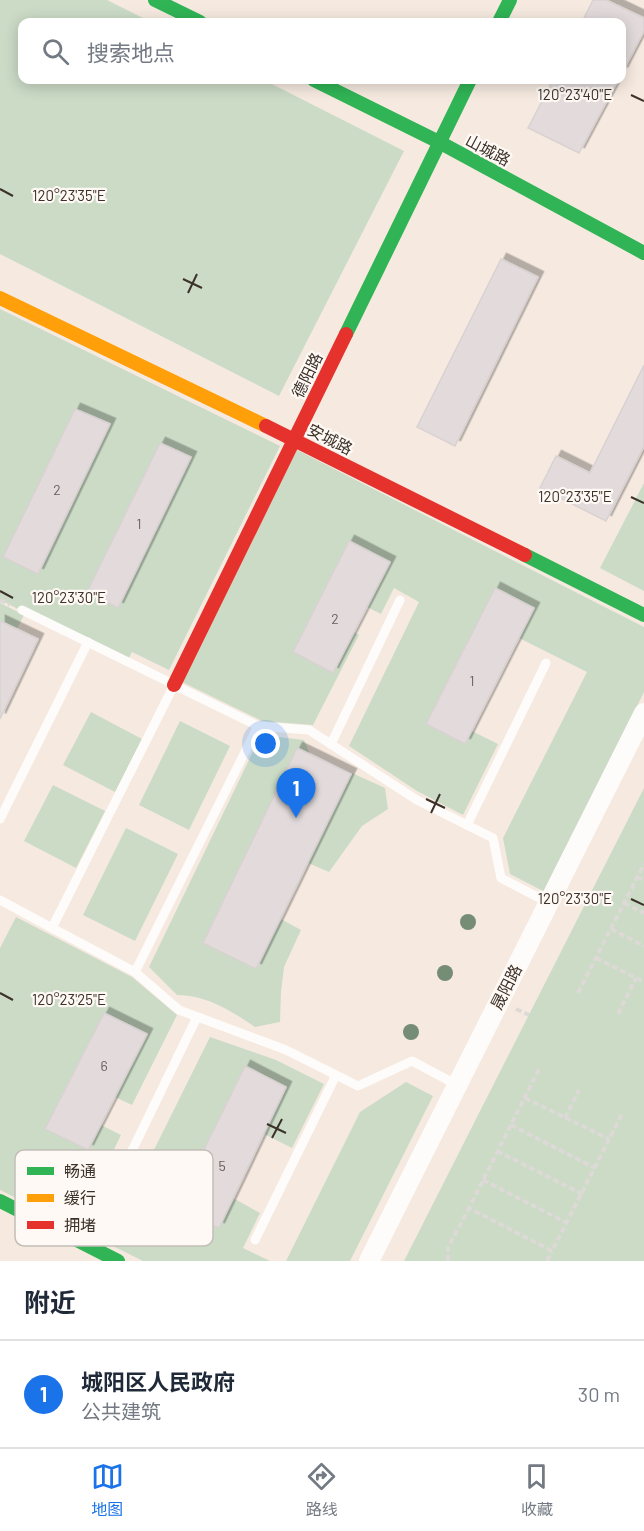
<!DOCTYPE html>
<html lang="zh">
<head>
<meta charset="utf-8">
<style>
  body { margin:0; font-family:Barlow,"Noto Sans SC",sans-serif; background:#f6f6f7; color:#1f2937 }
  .you { position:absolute; left:266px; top:744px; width:21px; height:21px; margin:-15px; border:4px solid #fff; border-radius:50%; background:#1a73e8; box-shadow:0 0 0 9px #1a73e833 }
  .badge { display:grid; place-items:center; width:39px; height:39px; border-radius:50%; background:#1a73e8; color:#fff; font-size:20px; font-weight:700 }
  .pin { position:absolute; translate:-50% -50px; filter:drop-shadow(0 2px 3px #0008) }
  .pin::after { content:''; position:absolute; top:32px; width:21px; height:18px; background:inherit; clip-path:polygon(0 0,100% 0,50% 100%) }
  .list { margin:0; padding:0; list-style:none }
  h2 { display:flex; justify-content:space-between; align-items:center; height:78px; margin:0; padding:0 24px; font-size:26px }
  h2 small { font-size:20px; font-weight:400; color:#747a83 }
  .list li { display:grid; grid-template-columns:39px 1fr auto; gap:18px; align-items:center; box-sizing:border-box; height:108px; padding:0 24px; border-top:2px solid #e0e1e3 }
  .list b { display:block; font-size:22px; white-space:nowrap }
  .list p { margin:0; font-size:20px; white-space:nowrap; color:#747a83 }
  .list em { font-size:20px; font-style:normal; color:#747a83 }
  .icon { flex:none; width:33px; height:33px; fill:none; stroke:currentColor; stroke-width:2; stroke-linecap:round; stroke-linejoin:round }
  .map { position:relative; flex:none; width:644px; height:1261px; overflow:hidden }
  .search { position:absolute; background:#fff; box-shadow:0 3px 15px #0003; left:18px; right:18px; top:18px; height:66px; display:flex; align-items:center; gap:15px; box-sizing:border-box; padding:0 21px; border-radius:12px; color:#747a83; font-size:22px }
  .sheet { height:186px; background:#fff }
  nav { display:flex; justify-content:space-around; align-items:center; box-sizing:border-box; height:84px; border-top:2px solid #e0e1e3; background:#fff; font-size:16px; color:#747a83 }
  nav a { display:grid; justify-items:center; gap:3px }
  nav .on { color:#1a73e8 }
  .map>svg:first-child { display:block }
</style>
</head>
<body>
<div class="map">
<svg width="644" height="1261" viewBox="0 0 644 1261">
  <defs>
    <filter id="shadow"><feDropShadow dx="5.5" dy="-5.5" stdDeviation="0" flood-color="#0004"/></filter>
  </defs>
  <rect width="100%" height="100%" fill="#f6eae0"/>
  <g fill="#cbdbc6">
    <polygon points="0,0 107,0 151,22 22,22 22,80 264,80 404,151 279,396 0,254"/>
    <polygon points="0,309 280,446 169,670 132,652 127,662 0,600"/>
    <polygon points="297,450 644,627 644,692 545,892 510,874 503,838 587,672 519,638 533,608 495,588 426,724 465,744 472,731 498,744 463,815 417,791 349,746 419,602 394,588 381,614 367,607 349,542 293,652 333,672 354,632 359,635 313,725 262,721 182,682"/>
    <polygon points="644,483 644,591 600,568"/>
    <polygon points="0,603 24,615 17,629 0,621"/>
    <polygon points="91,712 142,739 115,792 63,765"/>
    <polygon points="180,721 230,746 189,830 139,805"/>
    <path d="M261,735L304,740L310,754L385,788L388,809L362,826L329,872L308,863L281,919L301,930L284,967L281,992L280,1022L255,1027C232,1011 206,995 177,995L149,967Z"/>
    <polygon points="53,785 105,811 76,868 24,841"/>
    <polygon points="644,788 644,1261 404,1261"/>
    <polygon points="126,828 178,854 135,941 83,915"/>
    <polygon points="16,917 132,977 177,1015 132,1105 115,1097 147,1034 104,1013 46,1129 88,1150 101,1125 121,1135 108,1162 140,1178 210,1037 276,1060 324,1084 292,1148 264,1134 245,1067 176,1206 218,1227 233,1198 260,1213 243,1248 270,1261 143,1261 0,1190 0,948"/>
    <polygon points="406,1082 433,1096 350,1261 286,1261 360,1112"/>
  </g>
  <g fill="#e2dadb" stroke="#d9d2d2" stroke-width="1.5" filter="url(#shadow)">
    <polygon points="593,0 606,0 644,18 644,31 622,73 622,22 582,22"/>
    <polygon points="553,80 618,80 579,153 528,128"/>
    <polygon points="501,259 538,277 455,446 417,427"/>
    <polygon points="644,365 644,446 606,521 540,488 556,456 590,473"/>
    <polygon points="75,409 110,424 38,574 3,557"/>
    <polygon points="160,443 191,457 118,608 87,592"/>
    <polygon points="349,541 390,562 333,673 293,652"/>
    <polygon points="495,588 534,608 465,744 426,724"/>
    <polygon points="0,621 38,639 0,719"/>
    <polygon points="297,748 351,774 256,969 203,943"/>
    <polygon points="104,1013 147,1034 88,1150 45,1129"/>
    <polygon points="245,1066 286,1087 219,1228 176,1207"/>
  </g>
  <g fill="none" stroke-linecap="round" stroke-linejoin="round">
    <g stroke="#dcd9d6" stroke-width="4" stroke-dasharray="6 3" stroke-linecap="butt">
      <polyline points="0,600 10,605"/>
      <polyline points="637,877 644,880"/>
      <polyline points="624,903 644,913"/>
      <polyline points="611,929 644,946"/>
      <polyline points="596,958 644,982"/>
      <polyline points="578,993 644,864"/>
      <polyline points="516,1009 529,1015"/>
      <polyline points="618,1014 636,978"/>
      <polyline points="539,1069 469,1208 552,1251 623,1112"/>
      <polyline points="525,1098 609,1139"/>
      <polyline points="565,1118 579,1090"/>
      <polyline points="511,1125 595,1168"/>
      <polyline points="497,1151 582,1194"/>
      <polyline points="483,1180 567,1223"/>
      <polyline points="448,1261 448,1248 469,1208"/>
      <polyline points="547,1261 552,1251"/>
    </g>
    <g stroke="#fefcfa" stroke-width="9">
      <polyline points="22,610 171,683"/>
      <polyline points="331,744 400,600"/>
      <polyline points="0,819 88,642"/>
      <polyline points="467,825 546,663"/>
      <polyline points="0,900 52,928"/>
      <polyline points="135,972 258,726"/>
      <polyline points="457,1085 412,1061 358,1086 286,1050 179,1010 135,972 52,928 174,685 258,726 309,730 417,800 493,838 501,878 549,903"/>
      <polyline points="126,1163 197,1017"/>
      <polyline points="255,1240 336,1075"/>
    </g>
    <polyline stroke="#fefcfa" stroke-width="20" points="369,1261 644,713"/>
    <g stroke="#30b455" stroke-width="14">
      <polyline points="155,0 200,22"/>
      <polyline points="499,22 510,0"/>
      <polyline points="314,80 439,142 644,253"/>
      <polyline points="346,334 470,80"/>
      <polyline points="525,555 644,615"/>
      <polyline points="0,1201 118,1261"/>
    </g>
    <polyline stroke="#ff9f0a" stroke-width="14" points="0,298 266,426"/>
    <g stroke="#e5322d" stroke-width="14">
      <polyline points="266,426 525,555"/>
      <polyline points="174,685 346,334"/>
    </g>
  </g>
  <g fill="#758c75">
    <circle cx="468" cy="922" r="8"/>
    <circle cx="445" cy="973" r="8"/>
    <circle cx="411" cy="1032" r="8"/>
  </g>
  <path fill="none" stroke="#3c322a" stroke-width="2" d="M631,95L644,101M0,189L13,196M183,279L202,288M188,293L197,274M631,497L644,503M0,591L13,598M426,799L445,808M431,813L440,794M631,899L644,905M0,993L13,1000M267,1124L286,1133M272,1138L282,1119"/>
  <g text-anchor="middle" stroke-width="4.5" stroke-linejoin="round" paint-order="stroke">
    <g font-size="14" fill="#675e58">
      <text x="57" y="495">2</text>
      <text x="139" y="529">1</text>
      <text x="335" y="624">2</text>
      <text x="472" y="686">1</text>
      <text x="104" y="1071">6</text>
      <text x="222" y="1171">5</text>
    </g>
    <g font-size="16" fill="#3c322a" stroke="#fff9f5">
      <text transform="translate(488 150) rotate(28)" y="6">山城路</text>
      <text transform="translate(307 375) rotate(-64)" y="6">德阳路</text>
      <text transform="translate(330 439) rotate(27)" y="6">安城路</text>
      <text transform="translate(506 987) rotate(-63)" y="6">晟阳路</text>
    </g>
  </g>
  <rect x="15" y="1150" width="198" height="96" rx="9" fill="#fff9f5" stroke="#c4bdb8" stroke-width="1.5"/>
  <rect x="27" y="1167" width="27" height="8" fill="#30b455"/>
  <rect x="27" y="1194" width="27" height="8" fill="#ff9f0a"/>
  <rect x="27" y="1221" width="27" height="8" fill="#e5322d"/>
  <g font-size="16" fill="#3c322a">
    <text x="64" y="1177">畅通</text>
    <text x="64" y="1204">缓行</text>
    <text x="64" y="1231">拥堵</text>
  </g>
  <g font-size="15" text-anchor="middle" fill="#3c322a" stroke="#fff9f5" stroke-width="4.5" stroke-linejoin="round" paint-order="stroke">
    <text x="575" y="100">120°23'40"E</text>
    <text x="69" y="201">120°23'35"E</text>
    <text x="575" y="502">120°23'35"E</text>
    <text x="69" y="603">120°23'30"E</text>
    <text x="575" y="904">120°23'30"E</text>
    <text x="69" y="1005">120°23'25"E</text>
  </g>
</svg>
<div class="you"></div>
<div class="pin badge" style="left:296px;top:818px">1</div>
<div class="search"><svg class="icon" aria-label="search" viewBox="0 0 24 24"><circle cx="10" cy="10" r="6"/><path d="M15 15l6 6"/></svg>搜索地点</div>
</div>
<section class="sheet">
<h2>附近<small></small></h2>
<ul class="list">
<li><span class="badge">1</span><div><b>城阳区人民政府</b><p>公共建筑</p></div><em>30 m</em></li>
</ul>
</section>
<nav>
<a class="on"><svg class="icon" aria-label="map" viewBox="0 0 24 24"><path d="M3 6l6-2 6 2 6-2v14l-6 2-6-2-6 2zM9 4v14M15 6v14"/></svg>地图</a>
<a><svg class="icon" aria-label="directions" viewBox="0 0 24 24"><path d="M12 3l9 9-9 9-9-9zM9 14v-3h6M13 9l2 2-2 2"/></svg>路线</a>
<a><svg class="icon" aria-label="saved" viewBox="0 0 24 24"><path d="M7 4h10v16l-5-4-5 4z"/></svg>收藏</a>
</nav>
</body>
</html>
